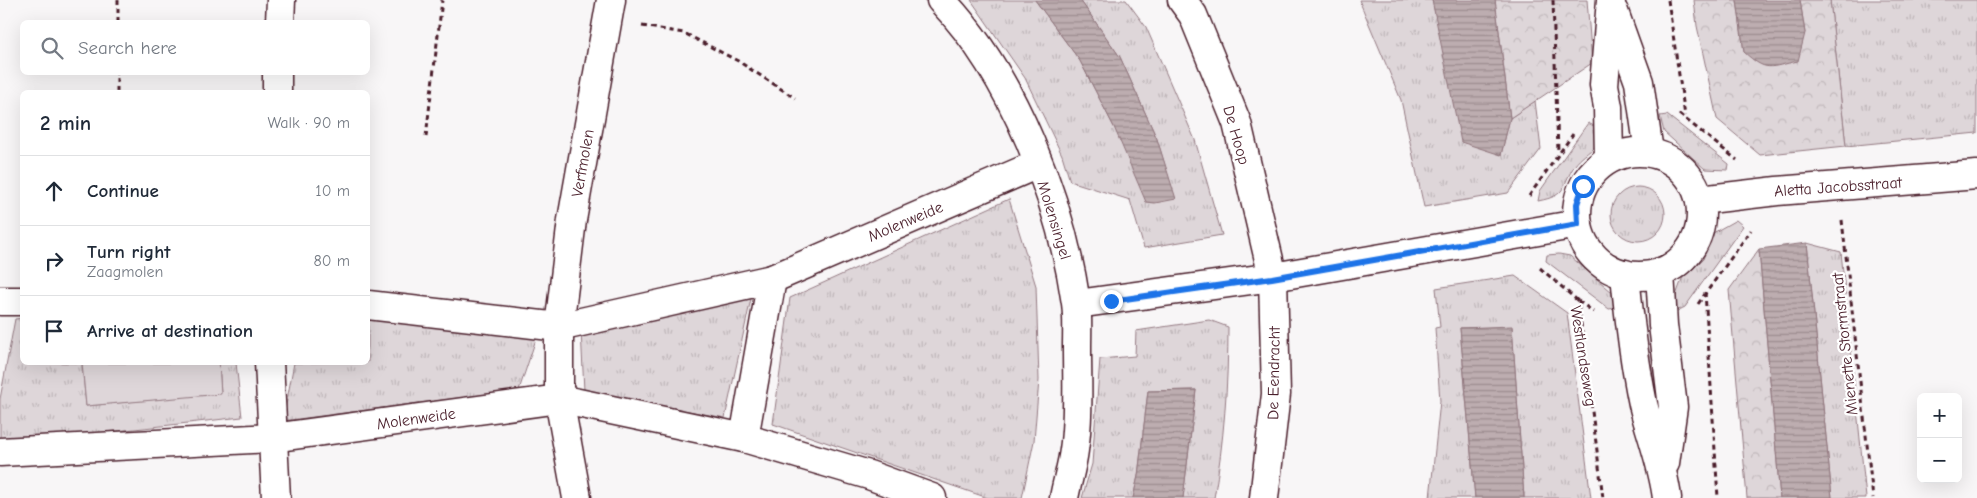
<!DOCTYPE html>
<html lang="en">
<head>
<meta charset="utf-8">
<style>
  body { margin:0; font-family:"Comic Neue",sans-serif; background:#f2f2f3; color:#1f2937 }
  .controls { position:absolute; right:15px; bottom:15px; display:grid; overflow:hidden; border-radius:8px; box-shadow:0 5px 20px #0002 }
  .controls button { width:45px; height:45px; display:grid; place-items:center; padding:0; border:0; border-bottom:1px solid #e0e1e3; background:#fff; color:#1f2937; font:25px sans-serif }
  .stop { position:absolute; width:15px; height:15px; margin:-11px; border:4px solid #1a73e8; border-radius:50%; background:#fff }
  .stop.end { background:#1a73e8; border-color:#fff; box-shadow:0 1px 5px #0008 }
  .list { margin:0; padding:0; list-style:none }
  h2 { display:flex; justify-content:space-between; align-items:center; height:65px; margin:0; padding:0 20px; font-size:21px }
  h2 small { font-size:16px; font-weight:400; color:#747a83 }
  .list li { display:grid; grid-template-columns:32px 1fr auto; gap:15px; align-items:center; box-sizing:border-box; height:70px; padding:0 20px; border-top:1px solid #e0e1e3 }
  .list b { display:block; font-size:19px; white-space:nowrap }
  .list p { margin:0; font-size:16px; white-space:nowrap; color:#747a83 }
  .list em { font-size:16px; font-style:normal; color:#747a83 }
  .icon { flex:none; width:28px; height:28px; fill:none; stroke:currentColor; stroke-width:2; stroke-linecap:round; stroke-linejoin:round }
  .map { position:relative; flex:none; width:1977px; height:498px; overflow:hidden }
  .search { position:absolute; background:#fff; box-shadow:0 5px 20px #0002; left:20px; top:20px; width:350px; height:55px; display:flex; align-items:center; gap:12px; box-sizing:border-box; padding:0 18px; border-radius:8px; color:#747a83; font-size:19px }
  .panel { position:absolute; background:#fff; box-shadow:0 5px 20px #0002; left:20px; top:90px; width:350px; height:275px; border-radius:8px }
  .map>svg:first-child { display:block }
</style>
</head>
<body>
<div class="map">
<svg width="1977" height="498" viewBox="0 0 1977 498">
  <defs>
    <pattern id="grass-tufts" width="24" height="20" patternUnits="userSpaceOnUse" patternTransform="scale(1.25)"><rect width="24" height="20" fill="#ded6d9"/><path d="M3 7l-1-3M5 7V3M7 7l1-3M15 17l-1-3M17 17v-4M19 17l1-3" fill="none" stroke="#c0b7ba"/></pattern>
    <pattern id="forest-crowns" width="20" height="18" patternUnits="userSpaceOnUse" patternTransform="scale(1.25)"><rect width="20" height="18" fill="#ded6d9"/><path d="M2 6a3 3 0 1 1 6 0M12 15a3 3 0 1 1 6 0" fill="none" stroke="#c0b7ba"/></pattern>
    <pattern id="water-rules" width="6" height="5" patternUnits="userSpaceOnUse" patternTransform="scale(1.25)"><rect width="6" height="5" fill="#bdadb0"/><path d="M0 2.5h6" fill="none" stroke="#9c8c8f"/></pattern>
  </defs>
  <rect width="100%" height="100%" fill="#f8f6f7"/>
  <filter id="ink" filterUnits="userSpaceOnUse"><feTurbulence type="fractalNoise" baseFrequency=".02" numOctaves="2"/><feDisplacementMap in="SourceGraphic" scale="10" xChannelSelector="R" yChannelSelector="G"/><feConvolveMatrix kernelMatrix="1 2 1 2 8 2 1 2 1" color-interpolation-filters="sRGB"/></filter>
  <g filter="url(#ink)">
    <g fill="url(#grass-tufts)" stroke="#947a82">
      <polygon points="971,0 1035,0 1080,61 1114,127 1175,199 1157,139 1120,57 1080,0 1126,0 1146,27 1195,140 1222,235 1144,248 1130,200 1070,181 1062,155 1025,78"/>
      <polygon points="1359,0 1432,0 1443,47 1501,155 1510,118 1535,101 1541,149 1508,193 1424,207 1401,100"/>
      <polygon points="1830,0 1977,0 1977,133 1846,146"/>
      <polygon points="1667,115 1729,164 1728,170 1705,169 1664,132 1660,116"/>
      <path d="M1588,123L1596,127V146C1589,152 1580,158 1575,165C1560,187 1569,195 1538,201L1540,191Z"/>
      <circle cx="1638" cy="214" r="27"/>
      <polygon points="1009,199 1036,286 1039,380 1034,441 1022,498 988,498 773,424 790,298"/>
      <polygon points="1736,220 1743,226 1685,307 1677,311 1674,301 1682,279 1703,259 1713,233"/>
      <polygon points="1807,243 1841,252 1866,498 1832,498"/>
      <polygon points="1559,254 1570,256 1612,292 1616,308 1609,309 1546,261 1547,255"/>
      <polygon points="1515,276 1567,313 1591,498 1524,498 1512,327 1460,328 1475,498 1430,498 1440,401 1435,328 1440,327 1436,288"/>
      <polygon points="752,294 725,418 584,391 581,330"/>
      <polygon points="22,318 22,362 82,363 86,406 221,393 219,363 236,363 242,417 0,444 0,399 15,319"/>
      <polygon points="368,320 538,333 519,390 283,421 294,363 368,362"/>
      <path d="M1209,320L1228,327C1228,385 1224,441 1214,498H1183L1196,390L1148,391L1138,476L1133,498H1082L1092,464L1100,359L1135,356L1136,331Z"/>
    </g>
    <g fill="url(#forest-crowns)" stroke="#947a82">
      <polygon points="1495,0 1587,0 1592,63 1510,118"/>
      <polygon points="1694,0 1737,0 1744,52 1805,33 1800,0 1830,0 1846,146 1760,155 1717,119 1697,26"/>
      <polygon points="1759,249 1780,498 1747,498 1729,290"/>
    </g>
    <polygon fill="#ded6d9" stroke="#947a82" points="82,363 219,363 221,394 86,406"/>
    <g fill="url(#water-rules)" stroke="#8f747b">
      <polygon points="1035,0 1080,0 1120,57 1157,139 1176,199 1155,203 1146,202 1114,127 1080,61"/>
      <polygon points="1432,0 1495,0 1510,118 1501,155 1461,142"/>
      <path d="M1737,0H1800L1805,33L1798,61C1769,67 1767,73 1744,52Z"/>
      <polygon points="1807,243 1832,498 1780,498 1759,249"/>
      <polygon points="1512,326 1524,498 1475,498 1460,328"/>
      <polygon points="1196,390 1183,498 1133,498 1138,476 1148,391"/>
    </g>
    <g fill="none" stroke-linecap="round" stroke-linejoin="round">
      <g stroke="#4a1f2b" stroke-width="31">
        <g id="minor">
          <path d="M941,0C1013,75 1061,200 1076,303C1078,317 1077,333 1077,348C1077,381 1079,417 1074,450C1072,466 1067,482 1064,498"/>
          <polyline points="1182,0 1193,15 1237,123 1273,277 1276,394 1264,498"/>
          <polyline points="1614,12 1639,82 1649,152"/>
          <polyline points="280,22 281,0"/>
          <polyline points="277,92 277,72"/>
          <circle cx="1639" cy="214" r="62"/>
          <polyline points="1609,159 1608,107 1604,85 1611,0"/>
          <polyline points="1700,200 1777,191 1977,175"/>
          <polyline points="1660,272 1663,325 1673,407 1665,463"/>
          <path d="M1625,274C1629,318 1634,361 1643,404C1651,436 1663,465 1667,498"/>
          <polyline points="0,301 22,301"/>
          <polyline points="1077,304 1273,277 1578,224"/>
          <polyline points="368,305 559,327 772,279 1038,164"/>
          <polyline points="269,362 276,498"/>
          <polyline points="744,438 772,279"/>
          <polyline points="0,452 272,438 559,399 744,438 869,475 932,498"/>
          <polyline points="577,498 559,399 559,327 572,220 611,0"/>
        </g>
      </g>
      <g stroke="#4a1f2b" stroke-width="3" stroke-dasharray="5 4" stroke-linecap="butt">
        <polyline points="1553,0 1558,152"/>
        <polyline points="1668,0 1685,116"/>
        <polyline points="118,22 118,0"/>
        <polyline points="642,26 684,33 738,61 795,98"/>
        <polyline points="117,92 117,72"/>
        <polyline points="1679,114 1737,160"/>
        <polyline points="426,137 442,0"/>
        <polyline points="1529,196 1573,134"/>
        <polyline points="1842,220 1873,498"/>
        <polyline points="1540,268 1578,301 1603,498"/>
        <polyline points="1705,292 1718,498"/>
        <polyline points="1578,301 1594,312"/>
        <polyline points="1698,304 1751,230"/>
      </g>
      <use href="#minor" stroke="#fff" stroke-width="28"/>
    </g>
  </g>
  <g fill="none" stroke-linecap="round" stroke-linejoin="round" filter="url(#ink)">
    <polyline stroke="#1a73e8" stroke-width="6" points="1111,301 1272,278 1578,224 1577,204 1583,186"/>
  </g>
  <g text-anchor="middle" stroke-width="4.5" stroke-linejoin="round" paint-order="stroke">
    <g font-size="16" fill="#4a1f2b" stroke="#fff">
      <text transform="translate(1237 135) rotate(74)" y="6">De Hoop</text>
      <text transform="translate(582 163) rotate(-80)" y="6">Verfmolen</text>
      <text transform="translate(1838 186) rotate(-4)" y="6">Aletta Jacobsstraat</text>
      <text transform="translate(1055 220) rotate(73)" y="6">Molensingel</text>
      <text transform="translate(905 221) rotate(-23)" y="6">Molenweide</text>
      <text transform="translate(1844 344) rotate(-96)" y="6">Mienette Stormstraat</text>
      <text transform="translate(1584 356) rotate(81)" y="6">Westlandseweg</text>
      <text transform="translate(1273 373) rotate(-89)" y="6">De Eendracht</text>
      <text transform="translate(416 418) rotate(-8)" y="6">Molenweide</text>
    </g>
  </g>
</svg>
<div class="controls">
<button>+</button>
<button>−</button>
</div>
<div class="stop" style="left:1583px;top:186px"></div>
<div class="stop end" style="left:1111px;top:301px"></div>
<div class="search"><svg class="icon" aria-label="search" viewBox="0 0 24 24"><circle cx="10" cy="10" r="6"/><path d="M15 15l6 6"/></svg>Search here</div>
<section class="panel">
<h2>2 min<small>Walk · 90 m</small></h2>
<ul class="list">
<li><svg class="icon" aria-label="ahead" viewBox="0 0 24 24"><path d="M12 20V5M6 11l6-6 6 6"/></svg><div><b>Continue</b></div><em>10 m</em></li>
<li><svg class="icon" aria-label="right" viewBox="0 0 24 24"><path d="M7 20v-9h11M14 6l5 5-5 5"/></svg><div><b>Turn right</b><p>Zaagmolen</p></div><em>80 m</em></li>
<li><svg class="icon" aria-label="arrive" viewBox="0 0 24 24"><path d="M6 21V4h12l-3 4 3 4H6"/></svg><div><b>Arrive at destination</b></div></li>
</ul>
</section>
</div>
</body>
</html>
